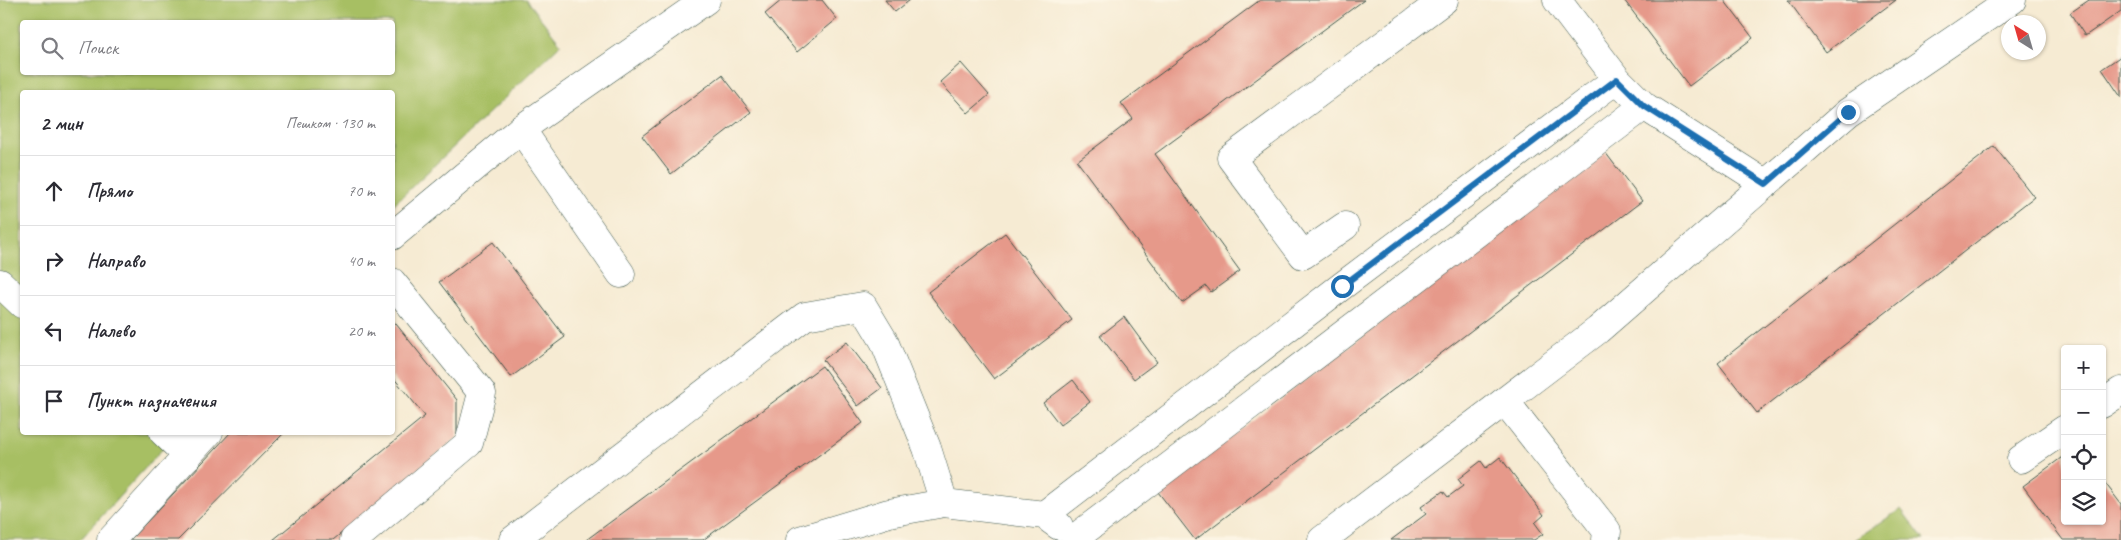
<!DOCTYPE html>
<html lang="ru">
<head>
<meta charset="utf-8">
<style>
  body { margin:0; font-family:Caveat,sans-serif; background:#f7f7f7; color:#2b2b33 }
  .controls { position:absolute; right:15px; bottom:15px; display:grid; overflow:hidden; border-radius:5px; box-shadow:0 1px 4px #0004 }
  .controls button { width:45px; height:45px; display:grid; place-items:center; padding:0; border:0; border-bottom:1px solid #e1e1e2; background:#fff; color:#2b2b33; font:25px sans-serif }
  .compass { position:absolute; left:2001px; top:15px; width:45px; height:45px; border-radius:50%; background:#fff; box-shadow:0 1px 4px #0004; rotate:323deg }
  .stop { position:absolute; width:15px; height:15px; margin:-11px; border:4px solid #1f6fb2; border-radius:50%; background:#fff }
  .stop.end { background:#1f6fb2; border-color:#fff; box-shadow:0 1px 5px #0008 }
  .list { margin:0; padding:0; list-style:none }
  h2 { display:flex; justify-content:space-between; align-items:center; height:65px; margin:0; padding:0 20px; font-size:21px }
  h2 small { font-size:16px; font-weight:400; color:#7c7c81 }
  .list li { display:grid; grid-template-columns:32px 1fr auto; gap:15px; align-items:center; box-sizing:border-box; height:70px; padding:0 20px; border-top:1px solid #e1e1e2 }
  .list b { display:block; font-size:19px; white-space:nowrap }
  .list em { font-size:16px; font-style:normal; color:#7c7c81 }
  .icon { flex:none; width:28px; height:28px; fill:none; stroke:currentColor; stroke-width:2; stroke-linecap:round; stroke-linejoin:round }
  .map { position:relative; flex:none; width:2121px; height:540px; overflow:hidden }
  .search { position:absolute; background:#fff; box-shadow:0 1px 4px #0004; left:20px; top:20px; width:375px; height:55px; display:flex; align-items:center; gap:12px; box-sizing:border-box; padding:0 18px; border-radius:5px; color:#7c7c81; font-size:19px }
  .panel { position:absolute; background:#fff; box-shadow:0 1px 4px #0004; left:20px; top:90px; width:375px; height:345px; border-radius:5px }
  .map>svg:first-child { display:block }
</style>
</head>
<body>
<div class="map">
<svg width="2121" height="540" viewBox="0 0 2121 540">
  <rect width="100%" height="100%" fill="#fcf5e5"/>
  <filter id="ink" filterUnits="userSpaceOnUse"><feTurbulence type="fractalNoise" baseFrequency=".02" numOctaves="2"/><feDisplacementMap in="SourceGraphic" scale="10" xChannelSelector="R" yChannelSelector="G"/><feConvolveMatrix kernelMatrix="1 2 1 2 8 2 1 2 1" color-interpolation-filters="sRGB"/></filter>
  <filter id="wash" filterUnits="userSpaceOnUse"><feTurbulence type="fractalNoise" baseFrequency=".0096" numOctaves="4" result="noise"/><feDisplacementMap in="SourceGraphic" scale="20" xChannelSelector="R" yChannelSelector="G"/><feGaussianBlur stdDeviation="1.12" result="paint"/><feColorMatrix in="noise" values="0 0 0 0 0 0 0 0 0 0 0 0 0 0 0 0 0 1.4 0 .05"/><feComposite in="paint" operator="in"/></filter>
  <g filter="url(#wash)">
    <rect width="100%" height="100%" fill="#f6ebd3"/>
    <g fill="#a7bf64" stroke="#637e4c" fill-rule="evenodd">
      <path d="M0,0H526L561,44L393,205L392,92H22V432L177,433L80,540H0ZM22,22H392V72H22Z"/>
      <polygon points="1901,509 1924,540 1854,540"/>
    </g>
    <g id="blocks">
      <g fill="#e6998a">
        <polygon points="782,0 822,0 837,19 797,52 765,14"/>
        <polygon points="885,0 910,0 895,12"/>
        <polygon points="1260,0 1364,0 1155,154 1240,271 1211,292 1206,286 1182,303 1077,161 1133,119 1121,103"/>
        <polygon points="1624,0 1724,0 1753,38 1689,86"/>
        <polygon points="1788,0 1896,0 1826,52"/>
        <polygon points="2089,0 2121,0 2121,11 2085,36 2070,13"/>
        <polygon points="2121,56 2121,97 2102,69"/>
        <polygon points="961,63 989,95 968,113 940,82"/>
        <polygon points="722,75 751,112 671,174 642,136"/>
        <polygon points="1994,146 2034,197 1757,413 1718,363"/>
        <polygon points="1605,152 1642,201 1195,540 1158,492"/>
        <polygon points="1005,233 1072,320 994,379 928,292"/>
        <polygon points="493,242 565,337 511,377 439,282"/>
        <polygon points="1124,317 1157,362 1134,379 1100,336"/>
        <polygon points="392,319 457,400 457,438 333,540 273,540 425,416 392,376"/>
        <polygon points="847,342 882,388 858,406 823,360"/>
        <polygon points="822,366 863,423 703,540 586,540"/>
        <polygon points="1073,380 1090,402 1060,425 1043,403"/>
        <polygon points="231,432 285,432 178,540 130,540"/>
        <polygon points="2065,455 2065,521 2102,521 2102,479 2121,504 2121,540 2063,540 2023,486"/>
        <polygon points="1500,457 1544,515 1535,523 1543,534 1534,540 1391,540 1426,514 1421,507 1443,491 1448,497 1463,486 1458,479 1481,461 1486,468"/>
      </g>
    </g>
  </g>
  <g filter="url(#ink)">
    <use href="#blocks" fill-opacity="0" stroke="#3f574c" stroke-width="1"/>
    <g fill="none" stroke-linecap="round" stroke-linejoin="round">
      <g stroke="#3f574c" stroke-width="29">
        <g id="minor">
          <polyline points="1557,0 1617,79 1644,106 1766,184"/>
          <polyline points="521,129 621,274"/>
          <polyline points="1345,226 1303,255 1231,158 1444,0"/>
          <polyline points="392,236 521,129 706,0"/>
          <polyline points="0,283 22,304"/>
          <polyline points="1505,401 1607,531 1606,540"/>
          <polyline points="2102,404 2121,391"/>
          <polyline points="163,432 188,456"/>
          <polyline points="2021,459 2065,429"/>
          <polyline points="1044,515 1342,286 1617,79"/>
          <polyline points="1075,538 1644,106"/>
          <polyline points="111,540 209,432"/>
          <polyline points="354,540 469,443 482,393 392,282"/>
          <polyline points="513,540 805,316 863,306 884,341 927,448 944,503"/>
          <polyline points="800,540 889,513 944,503 1044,515 1059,526"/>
          <polyline points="1322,540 1598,330 1848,112 2012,0"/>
        </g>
      </g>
      <use href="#minor" stroke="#fff" stroke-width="28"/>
    </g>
  </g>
  <g fill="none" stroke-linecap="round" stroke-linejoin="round" filter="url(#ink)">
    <polyline stroke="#1f6fb2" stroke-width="6" points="1342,286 1617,79 1644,106 1766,184 1848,112"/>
  </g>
</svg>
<div class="controls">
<button>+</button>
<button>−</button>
<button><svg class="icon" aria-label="locate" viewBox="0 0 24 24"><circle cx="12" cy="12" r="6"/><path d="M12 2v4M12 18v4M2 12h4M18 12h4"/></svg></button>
<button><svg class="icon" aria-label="layers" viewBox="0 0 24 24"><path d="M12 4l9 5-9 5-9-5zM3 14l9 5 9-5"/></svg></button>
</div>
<svg class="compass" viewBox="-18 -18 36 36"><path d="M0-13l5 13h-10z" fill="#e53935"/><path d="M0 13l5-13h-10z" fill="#7c7c81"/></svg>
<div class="stop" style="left:1342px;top:286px"></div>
<div class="stop end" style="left:1848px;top:112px"></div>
<div class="search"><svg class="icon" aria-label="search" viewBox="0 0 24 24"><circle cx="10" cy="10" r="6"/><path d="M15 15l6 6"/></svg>Поиск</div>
<section class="panel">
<h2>2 мин<small>Пешком · 130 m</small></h2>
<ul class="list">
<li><svg class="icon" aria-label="ahead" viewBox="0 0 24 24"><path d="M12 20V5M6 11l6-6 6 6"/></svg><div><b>Прямо</b></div><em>70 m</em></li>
<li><svg class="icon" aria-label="right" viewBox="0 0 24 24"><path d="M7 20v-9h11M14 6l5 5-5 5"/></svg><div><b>Направо</b></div><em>40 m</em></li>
<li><svg class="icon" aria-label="left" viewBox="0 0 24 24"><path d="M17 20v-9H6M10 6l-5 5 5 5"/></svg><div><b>Налево</b></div><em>20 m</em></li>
<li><svg class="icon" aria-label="arrive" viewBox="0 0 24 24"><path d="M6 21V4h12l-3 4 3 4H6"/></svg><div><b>Пункт назначения</b></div></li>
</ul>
</section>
</div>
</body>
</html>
